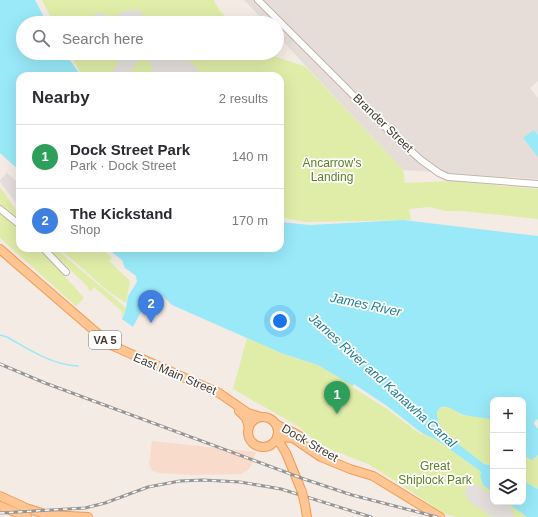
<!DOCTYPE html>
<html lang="en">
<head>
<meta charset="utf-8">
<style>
  body { margin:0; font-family:Helvetica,sans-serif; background:#f7f7f7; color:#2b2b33 }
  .controls { position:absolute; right:12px; bottom:12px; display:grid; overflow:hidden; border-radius:8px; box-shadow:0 4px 16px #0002 }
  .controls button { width:36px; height:36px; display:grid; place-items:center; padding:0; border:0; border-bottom:1px solid #e1e1e2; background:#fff; color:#2b2b33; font:20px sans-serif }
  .you { position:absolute; left:280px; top:321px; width:14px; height:14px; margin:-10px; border:3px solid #fff; border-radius:50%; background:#1a73e8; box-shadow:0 0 0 6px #1a73e833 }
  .badge { display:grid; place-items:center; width:26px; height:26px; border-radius:50%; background:#ff1028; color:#fff; font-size:13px; font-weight:700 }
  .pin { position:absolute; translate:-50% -33px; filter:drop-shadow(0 1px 2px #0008) }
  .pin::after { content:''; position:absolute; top:21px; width:14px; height:12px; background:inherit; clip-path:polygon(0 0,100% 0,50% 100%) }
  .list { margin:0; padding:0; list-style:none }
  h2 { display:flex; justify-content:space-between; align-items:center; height:52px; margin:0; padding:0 16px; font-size:17px }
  h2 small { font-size:13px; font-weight:400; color:#7c7c81 }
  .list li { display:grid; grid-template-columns:26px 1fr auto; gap:12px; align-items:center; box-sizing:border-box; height:64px; padding:0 16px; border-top:1px solid #e1e1e2 }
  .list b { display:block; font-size:15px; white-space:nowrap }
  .list p { margin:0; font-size:13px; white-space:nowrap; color:#7c7c81 }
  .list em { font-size:13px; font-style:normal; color:#7c7c81 }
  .icon { flex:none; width:22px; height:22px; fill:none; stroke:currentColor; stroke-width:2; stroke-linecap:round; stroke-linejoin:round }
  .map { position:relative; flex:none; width:538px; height:517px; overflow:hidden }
  .search { position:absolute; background:#fff; box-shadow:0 4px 16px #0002; left:16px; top:16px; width:268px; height:44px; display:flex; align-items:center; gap:10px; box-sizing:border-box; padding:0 14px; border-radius:22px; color:#7c7c81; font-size:15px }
  .panel { position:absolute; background:#fff; box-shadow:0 4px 16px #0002; left:16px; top:72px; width:268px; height:180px; border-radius:12px }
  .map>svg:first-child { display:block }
</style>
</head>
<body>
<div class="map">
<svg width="538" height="517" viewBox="0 0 538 517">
  <rect width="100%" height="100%" fill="#f4ebe4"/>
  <polygon fill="#f9dbcc" points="152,441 256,452 251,466 248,470 241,474 193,475 160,473 152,471 149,464"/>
  <polygon fill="#e6ddd9" points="244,0 538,0 538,81 530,88 538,98 538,179 403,170 277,35 277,23 266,23"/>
  <g fill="#dfeda8">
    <polygon points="42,0 214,0 219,10 231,23 54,23"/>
    <polygon points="70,53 265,53 306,67 403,170 405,183 452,181 538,189 538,219 462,211 446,211 429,207 409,209 411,220 304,222 280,217 280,76 82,76"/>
    <polygon points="0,187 20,216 20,221 11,212 0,204"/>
    <polygon points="0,213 20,228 20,248 40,248 84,298 76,306 0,238"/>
    <polygon points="48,248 55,248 126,308 121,318 122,311 94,287 90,292 87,286"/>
    <polygon points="59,248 101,248 112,258 109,261 130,281 126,303 108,291"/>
    <polygon points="247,338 281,353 318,365 388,407 420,432 437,440 480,471 483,485 493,492 493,502 506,502 527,517 457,517 444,514 406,488 368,464 332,450 316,441 299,427 233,389"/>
    <polygon points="446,407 455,410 462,415 482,417 493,420 493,466 484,464 441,431 437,415 438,410 441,408"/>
    <polygon points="523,454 528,458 535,458 538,455 538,489 527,483 523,483"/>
  </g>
  <g fill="#e4dfdd">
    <polygon points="130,9 134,11 141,10 143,13 139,18 130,19 125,23 87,23 87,21 96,14 100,12 111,18"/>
    <polygon points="114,53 178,53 185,61 191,61 201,76 153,76 153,71 147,58 143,54 127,76 121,71 117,76 113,76 111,75 122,56"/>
    <polygon points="7,173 20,185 20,208 0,182 0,180"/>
    <polygon points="473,484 479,486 493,496 493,502 502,502 512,509 514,517 492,517 470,502 465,494 465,492 468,486"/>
  </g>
  <g fill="#99e9f8">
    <polygon points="0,0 35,0 47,23 23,23 23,53 65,53 81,76 20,76 20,171 0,153"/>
    <polygon points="534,130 538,135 538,157 523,138"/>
    <path d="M403,220L538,236V419L535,421L534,424L538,429V455L532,460L528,458L523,454V400H493V420C483,417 474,417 464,415C458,414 445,401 438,410C436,413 437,416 438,419C440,424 440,430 444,433L484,464L493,466V492L483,485L480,475L481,473L480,471L437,440L420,432L388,407L318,365L281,353L172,305L159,292H155L141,312L133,327L122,319L126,309L128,296L137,282L136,276L125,268L122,260L107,248H280V222L310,225Z"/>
    <polygon points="523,483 527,483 538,489 538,517 527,517 506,502 523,502"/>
  </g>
  <polygon fill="#f4ebe4" points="354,384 387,406 423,434 422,435 419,433 387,409 352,387"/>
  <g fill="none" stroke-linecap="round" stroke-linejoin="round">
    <path stroke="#99e9f8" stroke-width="1.5" d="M0,335L7,337C30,350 52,365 78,366"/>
    <g stroke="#c4b3a9" stroke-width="8">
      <g id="minor">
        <polyline points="258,0 391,133 421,160 439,173 448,177 538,184"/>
        <polyline points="0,209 20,225"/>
        <polyline points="43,248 66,272"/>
      </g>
    </g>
    <g stroke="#f19b55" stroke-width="10">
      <g id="major">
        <polyline points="0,249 17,264 111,345 219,393 248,413 261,417"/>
        <polyline points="239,411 246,418 249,427"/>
        <circle cx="263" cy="432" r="15"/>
        <path d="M276,424C285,430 294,431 302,438"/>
        <polyline points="277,437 293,438 321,457 350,469 373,476 440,517"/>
        <polyline points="277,438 286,453 302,492"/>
        <polyline points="0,496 26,508 48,515 88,517"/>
        <polyline points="305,505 307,517"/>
        <polyline points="0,506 27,517"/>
      </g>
    </g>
    <use href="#minor" stroke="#fff" stroke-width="6"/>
    <use href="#major" stroke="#ffc592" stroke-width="8"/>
    <g stroke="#959595" stroke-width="3">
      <g id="rail">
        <polyline points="0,364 45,383 304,479 352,495 437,517"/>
        <polyline points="0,513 85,508 105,503 148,487 180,481 203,480 240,482 281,489 371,517"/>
      </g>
    </g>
    <use href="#rail" stroke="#fff" stroke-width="1.5" stroke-dasharray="4.5" stroke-linecap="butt"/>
    <g stroke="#f19b55" stroke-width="10" stroke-linecap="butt">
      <polyline id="major-bridge" points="302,492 305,505"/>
    </g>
    <use href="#major-bridge" stroke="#ffc592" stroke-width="8"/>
  </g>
  <g text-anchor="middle" stroke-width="3.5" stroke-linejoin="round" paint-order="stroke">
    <rect fill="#fff" stroke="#7e7570" stroke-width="1" x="89" y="331" width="32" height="18" rx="3"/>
    <g font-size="11" font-weight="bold" fill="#473a33">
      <text x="105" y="344">VA 5</text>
    </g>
    <g font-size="12" fill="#473a33" stroke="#fff">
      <text transform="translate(383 123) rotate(44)" y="4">Brander Street</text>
      <text transform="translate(175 374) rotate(23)" y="4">East Main Street</text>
      <text transform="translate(310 443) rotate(30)" y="4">Dock Street</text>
    </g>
    <g font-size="12" fill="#5c7f20" stroke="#fff">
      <text x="332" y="167">Ancarrow's<tspan x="332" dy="14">Landing</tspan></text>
      <text x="435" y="470">Great<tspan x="435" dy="14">Shiplock Park</tspan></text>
    </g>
    <g font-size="13" font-style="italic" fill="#1c7e94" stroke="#fff">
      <text transform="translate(366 304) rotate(12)" y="5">James River</text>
      <text transform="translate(383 380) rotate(42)" y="5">James River and Kanawha Canal</text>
    </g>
  </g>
</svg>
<div class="controls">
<button>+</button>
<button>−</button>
<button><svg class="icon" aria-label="layers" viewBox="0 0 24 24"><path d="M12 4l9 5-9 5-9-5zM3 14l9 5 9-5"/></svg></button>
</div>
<div class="you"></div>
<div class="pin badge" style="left:337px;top:414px;background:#2e9e5b">1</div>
<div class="pin badge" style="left:151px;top:323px;background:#3f7fe0">2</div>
<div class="search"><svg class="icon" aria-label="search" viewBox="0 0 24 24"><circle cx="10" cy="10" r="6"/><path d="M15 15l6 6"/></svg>Search here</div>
<section class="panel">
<h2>Nearby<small>2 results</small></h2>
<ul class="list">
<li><span class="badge" style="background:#2e9e5b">1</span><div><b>Dock Street Park</b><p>Park · Dock Street</p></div><em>140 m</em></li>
<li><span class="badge" style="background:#3f7fe0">2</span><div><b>The Kickstand</b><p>Shop</p></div><em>170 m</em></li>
</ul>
</section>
</div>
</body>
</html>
